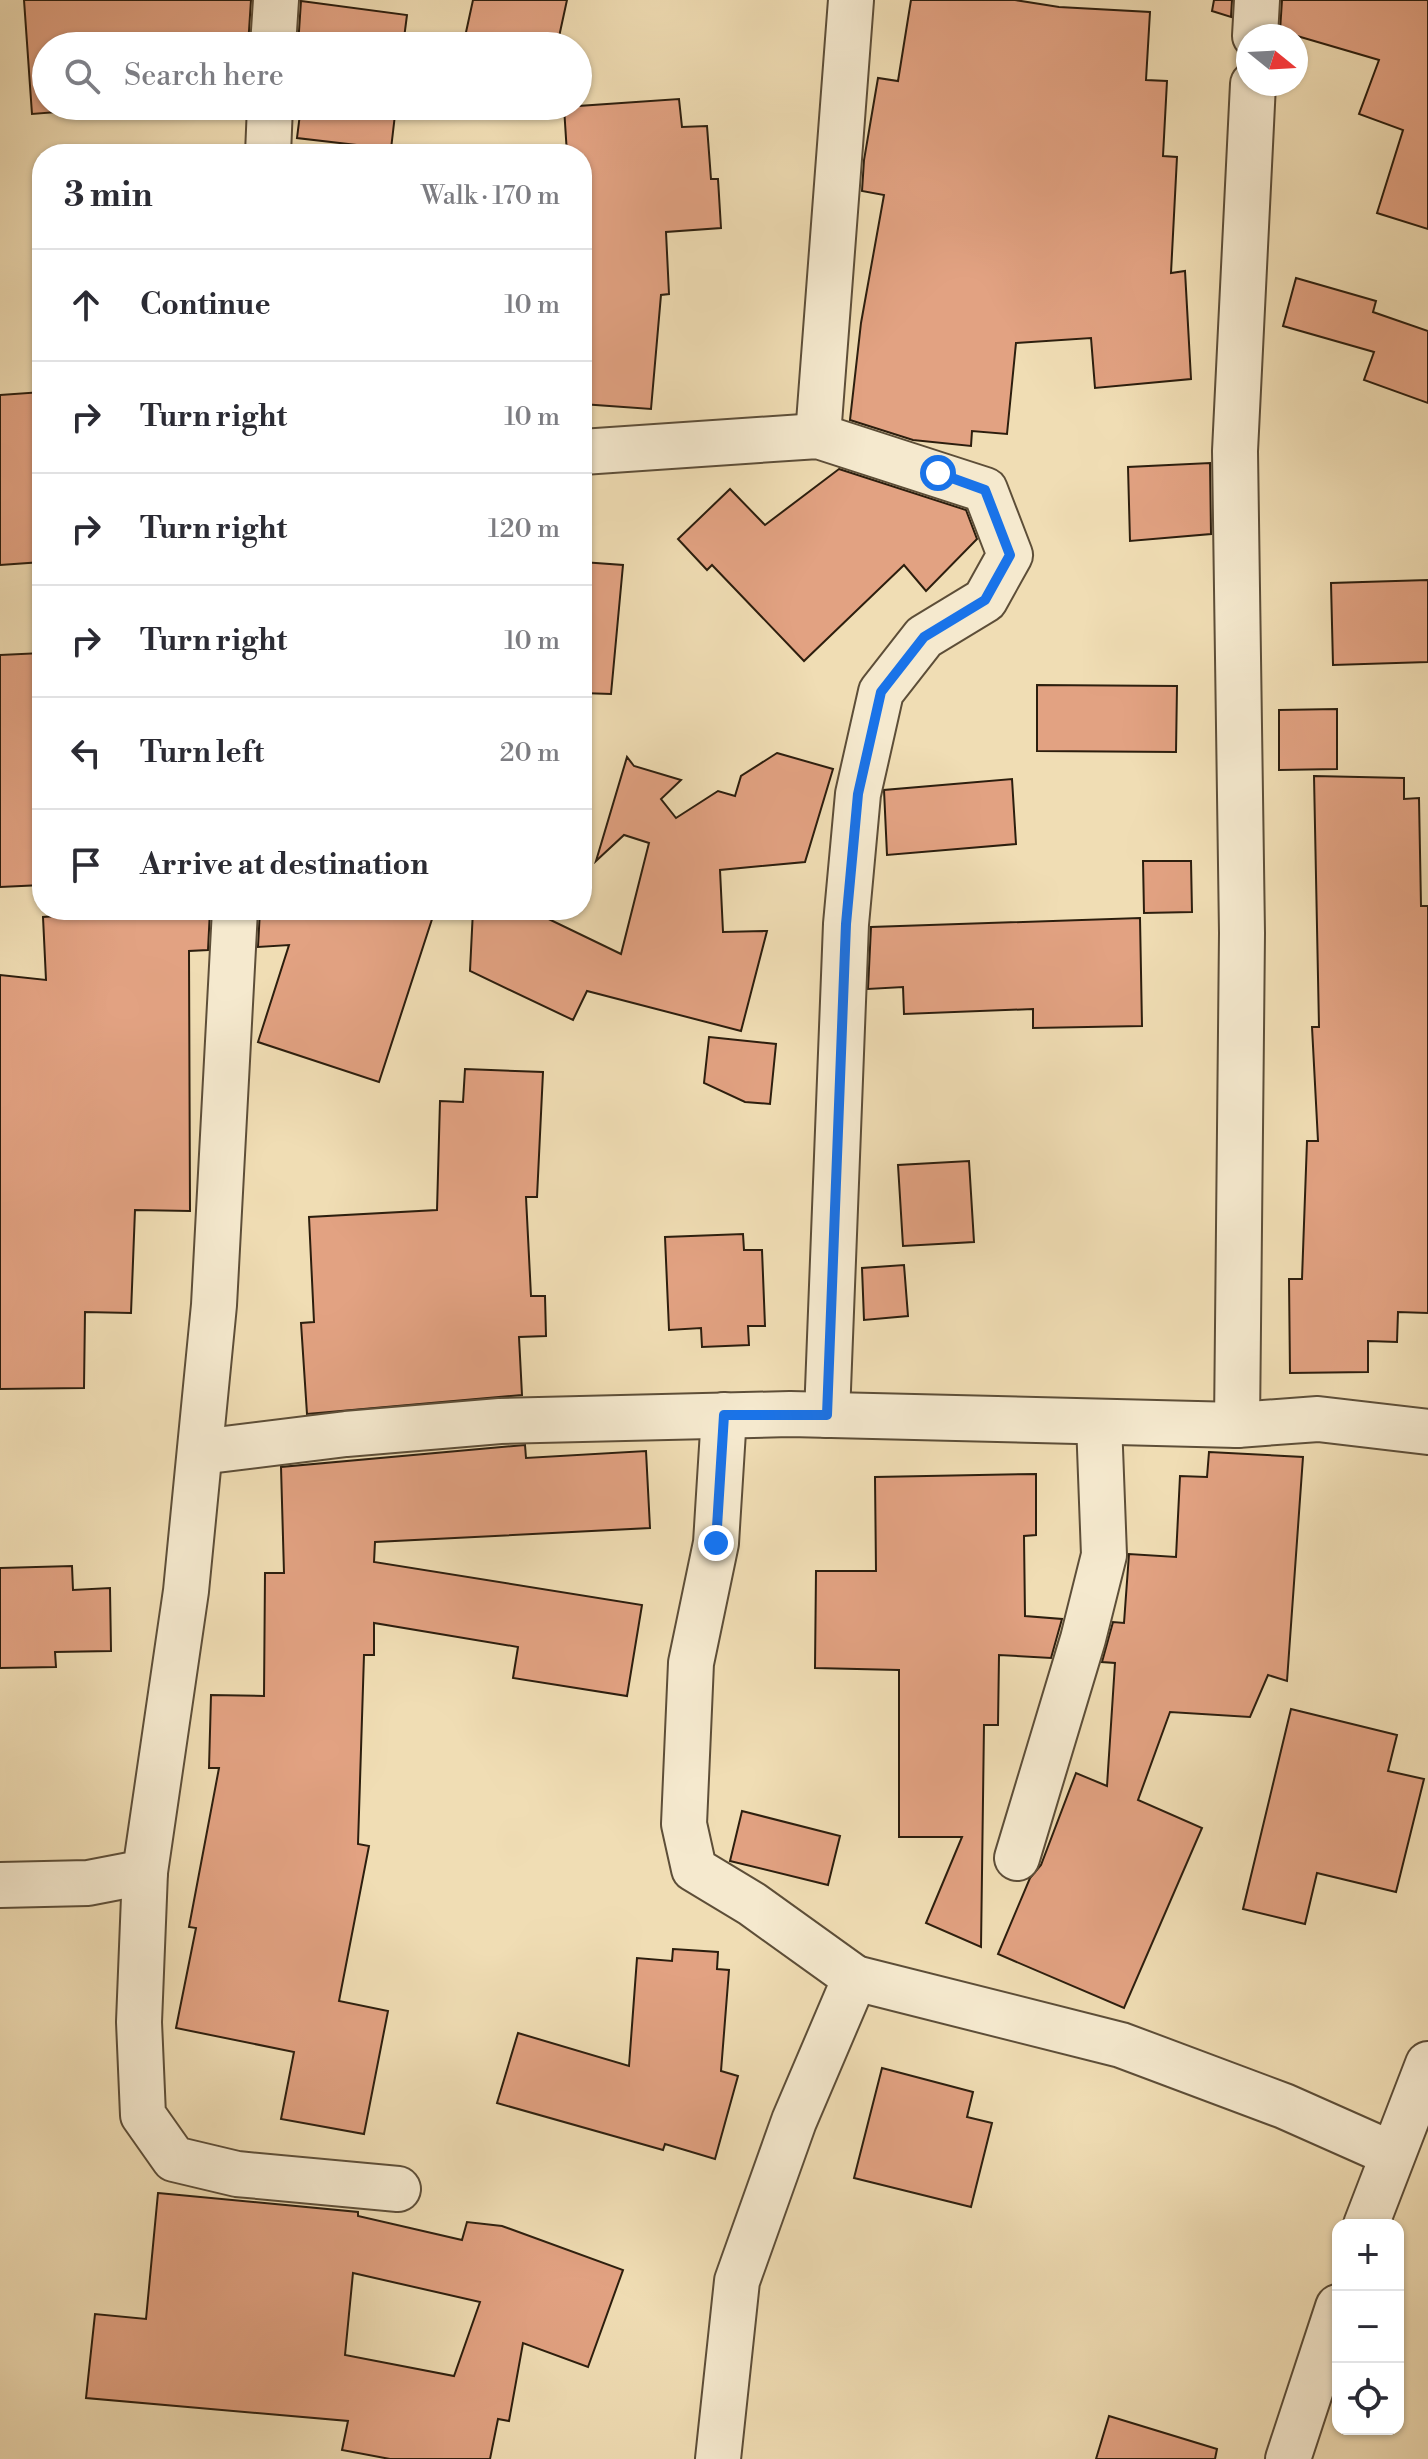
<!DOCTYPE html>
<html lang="en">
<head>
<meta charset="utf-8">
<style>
  body { margin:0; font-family:"Libre Bodoni",serif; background:#f2f2f3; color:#2b2b33 }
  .controls { position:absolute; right:24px; bottom:24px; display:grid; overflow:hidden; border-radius:16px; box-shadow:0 2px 6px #0004 }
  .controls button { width:72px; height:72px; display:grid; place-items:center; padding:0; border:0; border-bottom:2px solid #e1e1e2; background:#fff; color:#2b2b33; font:40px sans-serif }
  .compass { position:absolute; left:1236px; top:24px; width:72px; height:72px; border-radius:50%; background:#fff; box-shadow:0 2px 6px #0004; rotate:108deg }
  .stop { position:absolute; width:24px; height:24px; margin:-18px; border:6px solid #1a73e8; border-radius:50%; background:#fff }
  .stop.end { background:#1a73e8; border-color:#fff; box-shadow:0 2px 8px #0008 }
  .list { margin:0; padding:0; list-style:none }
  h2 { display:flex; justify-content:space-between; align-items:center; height:104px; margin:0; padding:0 32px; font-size:34px }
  h2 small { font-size:26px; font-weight:400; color:#7c7c81 }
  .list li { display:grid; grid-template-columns:52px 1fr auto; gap:24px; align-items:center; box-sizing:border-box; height:112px; padding:0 32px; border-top:2px solid #e1e1e2 }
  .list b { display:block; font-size:30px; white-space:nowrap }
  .list em { font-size:26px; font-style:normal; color:#7c7c81 }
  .icon { flex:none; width:44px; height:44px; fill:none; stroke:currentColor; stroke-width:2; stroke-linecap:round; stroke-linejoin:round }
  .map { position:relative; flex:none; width:1428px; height:2459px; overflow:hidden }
  .search { position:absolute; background:#fff; box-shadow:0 2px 6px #0004; left:32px; top:32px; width:560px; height:88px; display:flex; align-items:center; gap:20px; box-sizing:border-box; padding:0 28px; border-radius:44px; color:#7c7c81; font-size:30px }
  .panel { position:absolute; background:#fff; box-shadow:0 2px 6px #0004; left:32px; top:144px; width:560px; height:776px; border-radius:32px }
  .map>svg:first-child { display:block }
</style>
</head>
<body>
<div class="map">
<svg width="1428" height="2459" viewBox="0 0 1428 2459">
  <rect width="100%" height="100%" fill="#f0ddb4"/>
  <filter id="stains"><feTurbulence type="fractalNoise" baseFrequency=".0025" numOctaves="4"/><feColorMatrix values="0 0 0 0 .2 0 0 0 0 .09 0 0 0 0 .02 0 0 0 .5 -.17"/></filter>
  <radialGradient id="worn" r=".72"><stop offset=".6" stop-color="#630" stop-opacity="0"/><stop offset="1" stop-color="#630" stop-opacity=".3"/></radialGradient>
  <g fill="#e2a282" stroke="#2c1e0e" stroke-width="2" fill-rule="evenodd">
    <polygon points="24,0 251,0 248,46 46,46 46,106 134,106 32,114"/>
    <polygon points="473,0 567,0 557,46 463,46"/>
    <polygon points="911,0 1015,0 1059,7 1150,12 1146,80 1167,81 1163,156 1177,157 1171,273 1185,271 1191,379 1095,388 1091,338 1016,343 1007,434 972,431 971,446 913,440 850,420 861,323 884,195 862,191 864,160 878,78 898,81"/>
    <polygon points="1214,0 1232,0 1231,17 1212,11"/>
    <polygon points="1282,0 1428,0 1428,229 1377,213 1403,130 1359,114 1379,60 1280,31"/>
    <polygon points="301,1 407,15 403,46 298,46"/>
    <polygon points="679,99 682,127 707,126 711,179 718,179 721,228 666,232 669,294 661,295 651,409 582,404 582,154 567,154 564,107"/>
    <polygon points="301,106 396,106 391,149 297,138"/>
    <polygon points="1296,278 1376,301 1373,312 1428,331 1428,403 1364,380 1374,352 1283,326"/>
    <polygon points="42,392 42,562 0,565 0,395"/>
    <polygon points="1210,463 1211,534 1130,541 1128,467"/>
    <polygon points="839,469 966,510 977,539 926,591 904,565 804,661 712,565 707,570 678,539 730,489 765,525"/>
    <polygon points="582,562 623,565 611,694 582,693"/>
    <polygon points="1428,580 1428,662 1333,665 1331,583"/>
    <polygon points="42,653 42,885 0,887 0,655"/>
    <polygon points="1037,685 1177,686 1176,752 1037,751"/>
    <polygon points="1337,709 1337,769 1279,770 1279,710"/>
    <polygon points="777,753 833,769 805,862 720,870 723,932 767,931 741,1031 587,991 573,1020 470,971 473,910 530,910 621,954 649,843 624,835 596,861 627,757 634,766 681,780 661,799 676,818 718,791 735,796 741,776"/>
    <polygon points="1314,776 1404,778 1404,799 1419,798 1421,906 1428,906 1428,1313 1398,1312 1397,1342 1368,1341 1368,1372 1290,1373 1289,1279 1302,1279 1307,1141 1318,1141 1312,1027 1319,1027"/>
    <polygon points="1012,779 1016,844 887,855 884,790"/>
    <polygon points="1143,861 1191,861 1192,912 1144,913"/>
    <polygon points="140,910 210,910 208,950 189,951 190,1211 135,1210 131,1313 85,1312 84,1388 0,1389 0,975 46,980 43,917"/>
    <polygon points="260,910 435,910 379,1082 258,1042 289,945 258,947"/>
    <polygon points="1140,918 1142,1026 1033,1028 1033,1009 904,1014 903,987 868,989 871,927"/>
    <polygon points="709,1037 776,1044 770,1104 745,1102 704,1083"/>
    <polygon points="465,1069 543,1072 537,1197 526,1197 531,1296 545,1296 546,1336 519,1337 522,1395 307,1414 301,1323 314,1322 309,1217 437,1210 440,1101 463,1102"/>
    <polygon points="969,1161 974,1242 903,1246 898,1165"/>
    <polygon points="743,1234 744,1250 762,1250 765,1326 748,1326 749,1345 702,1347 701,1328 669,1330 665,1237"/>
    <polygon points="904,1265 908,1316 864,1320 862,1268"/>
    <polygon points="525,1445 526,1458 646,1451 650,1528 375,1542 374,1562 642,1605 627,1696 513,1678 518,1647 374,1623 374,1655 364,1655 358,1844 369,1846 339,2001 388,2011 364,2134 281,2119 294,2052 176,2028 196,1928 189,1927 219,1768 209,1768 211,1695 264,1696 265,1573 284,1573 281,1467"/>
    <polygon points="1209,1452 1303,1457 1287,1681 1268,1675 1250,1717 1170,1712 1138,1800 1202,1828 1124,2008 998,1954 1030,1878 1041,1865 1076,1773 1107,1786 1115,1663 1102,1662 1113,1622 1124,1623 1129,1554 1176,1557 1180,1476 1207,1477"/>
    <polygon points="1036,1474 1036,1535 1024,1536 1025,1616 1062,1619 1051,1658 999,1655 998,1725 984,1725 981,1947 926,1923 962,1837 899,1837 899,1670 815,1668 816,1571 876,1571 875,1477"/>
    <polygon points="72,1566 73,1590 110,1588 111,1651 55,1652 56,1667 0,1668 0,1568"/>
    <polygon points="1291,1709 1397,1735 1388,1771 1424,1779 1396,1892 1317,1873 1305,1924 1243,1909"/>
    <polygon points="742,1811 840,1836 828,1885 730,1861"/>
    <polygon points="673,1949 718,1952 717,1969 729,1970 721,2071 738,2076 715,2159 665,2144 663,2150 497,2103 518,2033 629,2066 637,1958 672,1961"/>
    <polygon points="882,2068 973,2092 967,2117 992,2123 971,2207 854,2178"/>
    <path d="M158,2193L358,2212V2216L462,2240L467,2222L502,2226L623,2270L588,2367L523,2343L509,2421L498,2419L490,2459H390L342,2450L348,2421L86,2398L95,2314L146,2319ZM353,2273L480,2302L454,2376L345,2355Z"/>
    <polygon points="1109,2416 1217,2449 1215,2459 1096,2459"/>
  </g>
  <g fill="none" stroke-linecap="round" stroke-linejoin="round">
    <g stroke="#5d4e38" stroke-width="48">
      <g id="street">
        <polyline points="1255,36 1257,0"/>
        <polyline points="273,46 276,0"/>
        <polyline points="268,154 270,106"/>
        <polyline points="818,436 851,0"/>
        <polyline points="582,452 818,436 985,490 1010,555 985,600 924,637 881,692 858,794 846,924 827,1415"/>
        <polyline points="1237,1425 1242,933 1235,451 1253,84"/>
        <polyline points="200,1452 346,1434 500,1421 790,1414 1237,1425 1318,1419 1428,1432"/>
        <polyline points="1017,1858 1083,1639 1104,1555 1099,1422"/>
        <polyline points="145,1872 139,2022 143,2115 174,2159 237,2174 398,2189"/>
        <polyline points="0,1885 88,1883 145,1872 186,1591 214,1305 235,910"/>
        <polyline points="855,1978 1121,2045 1284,2106 1392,2154"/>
        <polyline points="1366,2225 1428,2064"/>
        <polyline points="718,2459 737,2281 794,2121 855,1978 752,1904 694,1869 684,1824 691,1663 716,1543 724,1415"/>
        <polyline points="1288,2459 1338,2307"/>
      </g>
    </g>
    <use href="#street" stroke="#f5e9ce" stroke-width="44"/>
  </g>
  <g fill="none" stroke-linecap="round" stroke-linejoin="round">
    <polyline stroke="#1a73e8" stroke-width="10" points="716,1543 724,1415 827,1415 846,924 858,794 881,692 924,637 985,600 1010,555 985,490 938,473"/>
  </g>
  <rect width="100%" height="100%" filter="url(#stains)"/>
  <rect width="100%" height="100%" fill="url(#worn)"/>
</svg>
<div class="controls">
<button>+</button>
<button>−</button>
<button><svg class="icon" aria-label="locate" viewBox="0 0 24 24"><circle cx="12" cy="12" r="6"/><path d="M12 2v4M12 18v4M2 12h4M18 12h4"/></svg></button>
</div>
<svg class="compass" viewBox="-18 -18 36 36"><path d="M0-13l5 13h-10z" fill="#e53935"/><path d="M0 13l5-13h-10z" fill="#7c7c81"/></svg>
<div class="stop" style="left:938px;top:473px"></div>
<div class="stop end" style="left:716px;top:1543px"></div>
<div class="search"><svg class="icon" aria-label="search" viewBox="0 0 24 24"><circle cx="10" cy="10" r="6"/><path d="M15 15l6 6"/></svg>Search here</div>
<section class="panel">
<h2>3 min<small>Walk · 170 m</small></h2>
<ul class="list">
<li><svg class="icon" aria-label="ahead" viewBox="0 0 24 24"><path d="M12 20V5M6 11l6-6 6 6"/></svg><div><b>Continue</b></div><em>10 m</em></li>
<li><svg class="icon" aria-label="right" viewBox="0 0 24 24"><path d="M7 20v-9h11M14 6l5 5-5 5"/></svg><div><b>Turn right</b></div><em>10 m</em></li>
<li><svg class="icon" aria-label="right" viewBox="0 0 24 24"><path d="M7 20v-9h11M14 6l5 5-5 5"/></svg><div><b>Turn right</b></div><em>120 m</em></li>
<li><svg class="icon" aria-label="right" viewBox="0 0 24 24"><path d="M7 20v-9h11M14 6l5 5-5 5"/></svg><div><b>Turn right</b></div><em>10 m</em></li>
<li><svg class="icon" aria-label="left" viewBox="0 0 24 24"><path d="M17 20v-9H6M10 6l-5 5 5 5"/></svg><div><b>Turn left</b></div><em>20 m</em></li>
<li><svg class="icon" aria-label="arrive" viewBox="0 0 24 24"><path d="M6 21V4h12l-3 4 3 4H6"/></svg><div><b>Arrive at destination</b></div></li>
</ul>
</section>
</div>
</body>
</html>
